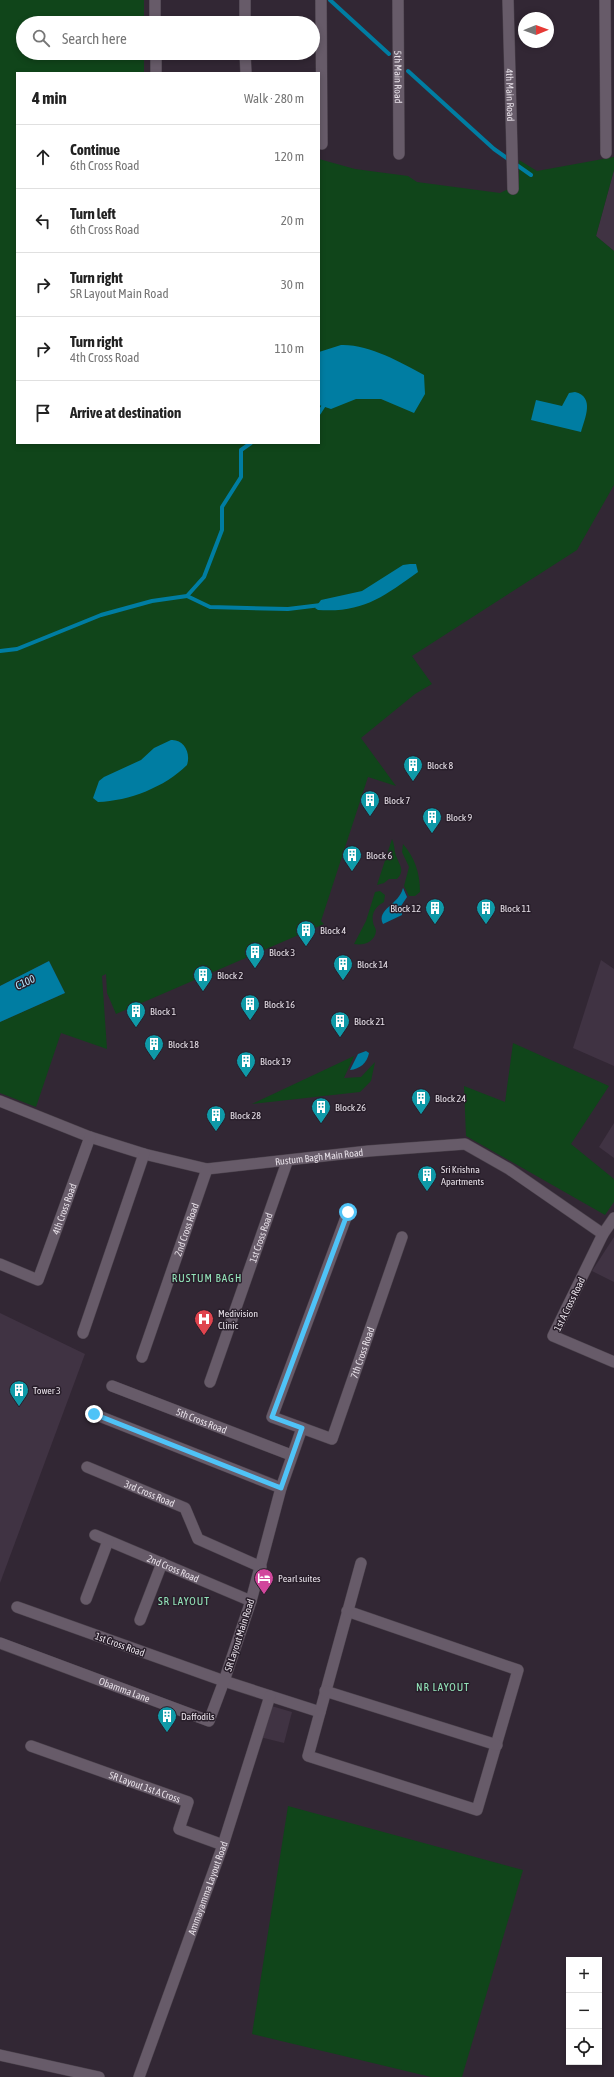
<!DOCTYPE html>
<html lang="en">
<head>
<meta charset="utf-8">
<style>
  body { margin:0; font-family:"Asap Condensed",sans-serif; background:#f6f6f6; color:#222 }
  .controls { position:absolute; right:12px; bottom:12px; display:grid; overflow:hidden; border-radius:0px; box-shadow:0 2px 6px #0003 }
  .controls button { width:36px; height:36px; display:grid; place-items:center; padding:0; border:0; border-bottom:1px solid #e0e0e0; background:#fff; color:#222; font:20px sans-serif }
  .compass { position:absolute; left:518px; top:12px; width:36px; height:36px; border-radius:50%; background:#fff; box-shadow:0 2px 6px #0003; rotate:89deg }
  .stop { position:absolute; width:12px; height:12px; margin:-9px; border:3px solid #4fc3f7; border-radius:50%; background:#fff }
  .stop.end { background:#4fc3f7; border-color:#fff; box-shadow:0 1px 4px #0008 }
  .list { margin:0; padding:0; list-style:none }
  h2 { display:flex; justify-content:space-between; align-items:center; height:52px; margin:0; padding:0 16px; font-size:17px }
  h2 small { font-size:13px; font-weight:400; color:#767676 }
  .list li { display:grid; grid-template-columns:26px 1fr auto; gap:12px; align-items:center; box-sizing:border-box; height:64px; padding:0 16px; border-top:1px solid #e0e0e0 }
  .list b { display:block; font-size:15px; white-space:nowrap }
  .list p { margin:0; font-size:13px; white-space:nowrap; color:#767676 }
  .list em { font-size:13px; font-style:normal; color:#767676 }
  .icon { flex:none; width:22px; height:22px; fill:none; stroke:currentColor; stroke-width:2; stroke-linecap:round; stroke-linejoin:round }
  .map { position:relative; flex:none; width:614px; height:2077px; overflow:hidden }
  .search { position:absolute; background:#fff; box-shadow:0 2px 6px #0003; left:16px; top:16px; width:304px; height:44px; display:flex; align-items:center; gap:10px; box-sizing:border-box; padding:0 14px; border-radius:22px; color:#767676; font-size:15px }
  .panel { position:absolute; background:#fff; box-shadow:0 2px 6px #0003; left:16px; top:72px; width:304px; height:372px; border-radius:0px }
  .map>svg:first-child { display:block }
</style>
</head>
<body>
<div class="map">
<svg width="614" height="2077" viewBox="0 0 614 2077">
  <rect width="100%" height="100%" fill="#322734"/>
  <g fill="#403343">
    <polygon points="614,170 614,251 596,236"/>
    <polygon points="601,960 614,969 614,1066 573,1048"/>
    <polygon points="614,1123 614,1158 599,1147"/>
    <polygon points="614,1237 614,1282 592,1271"/>
    <polygon points="0,1313 85,1354 0,1583"/>
    <polygon points="268,1705 292,1712 284,1743 260,1737"/>
  </g>
  <g fill="#10451a">
    <polygon points="0,0 144,0 144,23 23,23 23,53 144,53 144,73 17,73 17,443 319,443 319,159 355,169 408,176 417,182 500,193 519,184 519,160 537,171 614,157 614,170 596,236 614,251 614,485 577,550 412,656 432,684 415,694 361,738 396,786 368,777 321,921 324,924 116,1014 107,993 106,974 102,976 107,1049 61,1033 36,1107 0,1093 0,1022 65,993 49,961 0,986"/>
    <path d="M392,839C395,845 394,853 397,858C400,866 405,871 397,879H389L384,883L377,885Z"/>
    <path d="M403,844C415,858 420,873 420,892L415,896H409L404,886L409,867L402,852Z"/>
    <path d="M380,891L385,895L384,902C376,906 371,913 373,922C373,925 376,928 376,931C375,942 363,946 354,944L366,921L375,892Z"/>
    <polygon points="513,1043 609,1086 571,1144 614,1179 614,1202 605,1215 466,1136 464,1086 505,1102"/>
    <polygon points="354,1056 344,1078 361,1077 375,1062 371,1081 360,1092 252,1104"/>
    <polygon points="288,1806 523,1870 462,2077 431,2077 252,2034"/>
  </g>
  <g fill="#007da2">
    <path d="M341,345C369,344 400,362 424,375L425,394L414,413L381,399H356L331,409L319,405V352Z"/>
    <path d="M575,392C595,397 585,418 581,432L531,420L536,400L562,406L569,393Z"/>
    <path d="M410,564H416L418,572C383,597 363,613 318,610L315,608L321,600L362,591L403,565Z"/>
    <path d="M171,740C184,739 191,753 187,765C165,787 129,801 98,802L93,798L99,781L104,777L141,760L154,748Z"/>
    <path d="M403,888L407,897L401,906L402,915L383,924C376,909 399,905 403,888Z"/>
    <polygon points="49,961 65,993 0,1022 0,986"/>
    <path d="M366,1051L369,1053C367,1063 360,1069 350,1070L358,1054Z"/>
  </g>
  <g fill="none" stroke-linecap="round" stroke-linejoin="round">
    <g stroke="#007da2" stroke-width="4">
      <polyline points="330,0 389,54"/>
      <polyline points="408,71 494,149 531,175"/>
      <polyline points="319,413 326,402"/>
      <polyline points="187,596 210,607 288,609 321,605"/>
      <polyline points="0,651 17,649 101,615 152,601 187,596 204,577 222,530 222,507 241,477 241,450 251,443"/>
    </g>
    <g stroke="#4b424c" stroke-width="12">
      <g id="minor">
        <polyline points="155,0 155,23"/>
        <polyline points="245,0 245,23"/>
        <polyline points="321,0 322,144"/>
        <path id="s1" d="M398,0L399,154"/>
        <path id="s2" d="M508,0L513,189"/>
        <polyline points="605,0 606,153"/>
        <polyline points="156,53 156,73"/>
        <polyline points="245,53 246,73"/>
        <path id="s3" d="M0,1101L90,1137L144,1154L207,1169L369,1151L465,1144L509,1169L603,1234L614,1218"/>
        <path id="s4" d="M348,1212L272,1417L332,1439L402,1237"/>
        <polyline points="603,1234 553,1336 614,1362"/>
        <path id="s5" d="M0,1264L38,1280L90,1137"/>
        <polyline points="83,1333 144,1154"/>
        <path id="s6" d="M142,1357L207,1169"/>
        <path id="s7" d="M210,1382L287,1162"/>
        <path id="s8" d="M112,1386L291,1455"/>
        <polyline points="94,1414 281,1488"/>
        <polyline points="302,1428 281,1488 251,1601 224,1681 320,1712"/>
        <path id="s9" d="M87,1467L185,1508L198,1539L261,1567"/>
        <path id="s10" d="M95,1535L251,1601"/>
        <polyline points="86,1599 108,1541"/>
        <polyline points="347,1611 518,1670 477,1810 308,1756 361,1563"/>
        <polyline points="140,1620 162,1563"/>
        <path id="s11" d="M0,1643L209,1721L224,1681L17,1607"/>
        <polyline points="325,1691 497,1745"/>
        <path id="s12" d="M31,1746L188,1802L179,1829L223,1845"/>
        <path id="s13" d="M139,2077L223,1845L270,1696"/>
      </g>
    </g>
    <g stroke="#4b424c" stroke-width="12">
      <polyline id="tertiary" points="0,2055 99,2077"/>
    </g>
    <use href="#minor" stroke="#675b69" stroke-width="11"/>
    <use href="#tertiary" stroke="#675b69" stroke-width="11"/>
  </g>
  <g fill="none" stroke-linecap="round" stroke-linejoin="round">
    <polyline stroke="#4fc3f7" stroke-width="5" points="94,1414 281,1488 302,1428 272,1417 348,1212"/>
  </g>
  <defs>
    <g id="building-pin" transform="scale(1)"><path d="M0 17L-7.5 6A9.5 9.5 0 1 1 7.5 6Z" fill="#0f9aa8" stroke="#281e2a"/><path d="M-4-6H4V6H1V3H-1V6H-4ZM-2.5-4.3h1.7v1.8h-1.7ZM.8-4.3h1.7v1.8H.8ZM-2.5-1h1.7V.8h-1.7ZM.8-1h1.7V.8H.8Z" fill="#fff"/></g>
    <g id="hospital-pin" transform="scale(1)"><path d="M0 17L-7.5 6A9.5 9.5 0 1 1 7.5 6Z" fill="#e0444e" stroke="#281e2a"/><path d="M-5-5h3v3.5h4V-5h3V5h-3V1.5h-4V5h-3Z" fill="#fff"/></g>
    <g id="hotel-pin" transform="scale(1)"><path d="M0 17L-7.5 6A9.5 9.5 0 1 1 7.5 6Z" fill="#d1479c" stroke="#281e2a"/><path d="M-6-4.5h1.5V1H6V5H4.5V3h-9V5H-6ZM-4 0a1.8 1.8 0 1 1 3.6 0ZM.5 0V-2.5h3Q6-2.5 6 0Z" fill="#fff"/></g>
  </defs>
  <g fill-rule="evenodd">
    <use href="#building-pin" x="413" y="765"/>
    <use href="#building-pin" x="370" y="800"/>
    <use href="#building-pin" x="432" y="817"/>
    <use href="#building-pin" x="352" y="855"/>
    <use href="#building-pin" x="435" y="908"/>
    <use href="#building-pin" x="486" y="908"/>
    <use href="#building-pin" x="306" y="930"/>
    <use href="#building-pin" x="255" y="952"/>
    <use href="#building-pin" x="343" y="964"/>
    <use href="#building-pin" x="203" y="975"/>
    <use href="#building-pin" x="250" y="1004"/>
    <use href="#building-pin" x="136" y="1011"/>
    <use href="#building-pin" x="340" y="1021"/>
    <use href="#building-pin" x="154" y="1044"/>
    <use href="#building-pin" x="246" y="1061"/>
    <use href="#building-pin" x="421" y="1098"/>
    <use href="#building-pin" x="321" y="1107"/>
    <use href="#building-pin" x="216" y="1115"/>
    <use href="#building-pin" x="427" y="1175"/>
    <use href="#hospital-pin" x="204" y="1319"/>
    <use href="#building-pin" x="19" y="1390"/>
    <use href="#hotel-pin" x="264" y="1578"/>
    <use href="#building-pin" x="167" y="1716"/>
  </g>
  <g text-anchor="middle" stroke-width="3" stroke-linejoin="round" paint-order="stroke">
    <g font-size="10" fill="#e6dfe7" stroke="#281e2a">
      <text dy="4" stroke="none"><textPath href="#s1" startOffset="77">5th Main Road</textPath></text>
      <text dy="4" stroke="none"><textPath href="#s2" startOffset="95">4th Main Road</textPath></text>
      <text dy="4" stroke="none"><textPath href="#s3" startOffset="331">Rustum Bagh Main Road</textPath></text>
      <text dy="4" stroke="none"><textPath href="#s5" startOffset="117">4th Cross Road</textPath></text>
      <text dy="4" stroke="none"><textPath href="#s6" startOffset="135">2nd Cross Road</textPath></text>
      <text dy="4" stroke="none"><textPath href="#s7" startOffset="153">1st Cross Road</textPath></text>
      <text transform="translate(569 1304) rotate(-64)" y="4">1st A Cross Road</text>
      <text dy="4" stroke="none"><textPath href="#s4" startOffset="374">7th Cross Road</textPath></text>
      <text dy="4" stroke="none"><textPath href="#s8" startOffset="96">5th Cross Road</textPath></text>
      <text dy="4" stroke="none"><textPath href="#s9" startOffset="68">3rd Cross Road</textPath></text>
      <text dy="4" stroke="none"><textPath href="#s10" startOffset="85">2nd Cross Road</textPath></text>
      <text transform="translate(239 1635) rotate(-72)" y="4">SR Layout Main Road</text>
      <text transform="translate(120 1644) rotate(20)" y="4">1st Cross Road</text>
      <text dy="4" stroke="none"><textPath href="#s11" startOffset="133">Obamma Lane</textPath></text>
      <text dy="4" stroke="none"><textPath href="#s12" startOffset="121">SR Layout 1st A Cross</textPath></text>
      <text dy="4" stroke="none"><textPath href="#s13" startOffset="201">Ammayamma Layout Road</textPath></text>
    </g>
    <g font-size="10" fill="#e6dfe7" stroke="#281e2a" text-anchor="start">
      <text x="427" y="769">Block 8</text>
      <text x="384" y="804">Block 7</text>
      <text x="446" y="821">Block 9</text>
      <text x="366" y="859">Block 6</text>
      <text x="421" y="912" text-anchor="end">Block 12</text>
      <text x="500" y="912">Block 11</text>
      <text x="320" y="934">Block 4</text>
      <text x="269" y="956">Block 3</text>
      <text x="357" y="968">Block 14</text>
      <text x="217" y="979">Block 2</text>
      <text x="264" y="1008">Block 16</text>
      <text x="150" y="1015">Block 1</text>
      <text x="354" y="1025">Block 21</text>
      <text x="168" y="1048">Block 18</text>
      <text x="260" y="1065">Block 19</text>
      <text x="435" y="1102">Block 24</text>
      <text x="335" y="1111">Block 26</text>
      <text x="230" y="1119">Block 28</text>
      <text x="441" y="1173">Sri Krishna<tspan x="441" dy="12">Apartments</tspan></text>
      <text x="218" y="1317">Medivision<tspan x="218" dy="12">Clinic</tspan></text>
      <text x="33" y="1394">Tower 3</text>
      <text x="278" y="1582">Pearl suites</text>
      <text x="181" y="1720">Daffodils</text>
    </g>
    <g font-size="11" font-style="italic" fill="#b8e5fa" stroke="#281e2a">
      <text transform="translate(25 982) rotate(-25)" y="4">C100</text>
    </g>
    <g font-size="11" letter-spacing="1" fill="#94e5ba" stroke="#281e2a">
      <text x="207" y="1282">RUSTUM BAGH</text>
      <text x="184" y="1605">SR LAYOUT</text>
      <text x="443" y="1691">NR LAYOUT</text>
    </g>
  </g>
</svg>
<div class="controls">
<button>+</button>
<button>−</button>
<button><svg class="icon" aria-label="locate" viewBox="0 0 24 24"><circle cx="12" cy="12" r="6"/><path d="M12 2v4M12 18v4M2 12h4M18 12h4"/></svg></button>
</div>
<svg class="compass" viewBox="-18 -18 36 36"><path d="M0-13l5 13h-10z" fill="#e53935"/><path d="M0 13l5-13h-10z" fill="#767676"/></svg>
<div class="stop" style="left:348px;top:1212px"></div>
<div class="stop end" style="left:94px;top:1414px"></div>
<div class="search"><svg class="icon" aria-label="search" viewBox="0 0 24 24"><circle cx="10" cy="10" r="6"/><path d="M15 15l6 6"/></svg>Search here</div>
<section class="panel">
<h2>4 min<small>Walk · 280 m</small></h2>
<ul class="list">
<li><svg class="icon" aria-label="ahead" viewBox="0 0 24 24"><path d="M12 20V5M6 11l6-6 6 6"/></svg><div><b>Continue</b><p>6th Cross Road</p></div><em>120 m</em></li>
<li><svg class="icon" aria-label="left" viewBox="0 0 24 24"><path d="M17 20v-9H6M10 6l-5 5 5 5"/></svg><div><b>Turn left</b><p>6th Cross Road</p></div><em>20 m</em></li>
<li><svg class="icon" aria-label="right" viewBox="0 0 24 24"><path d="M7 20v-9h11M14 6l5 5-5 5"/></svg><div><b>Turn right</b><p>SR Layout Main Road</p></div><em>30 m</em></li>
<li><svg class="icon" aria-label="right" viewBox="0 0 24 24"><path d="M7 20v-9h11M14 6l5 5-5 5"/></svg><div><b>Turn right</b><p>4th Cross Road</p></div><em>110 m</em></li>
<li><svg class="icon" aria-label="arrive" viewBox="0 0 24 24"><path d="M6 21V4h12l-3 4 3 4H6"/></svg><div><b>Arrive at destination</b></div></li>
</ul>
</section>
</div>
</body>
</html>
